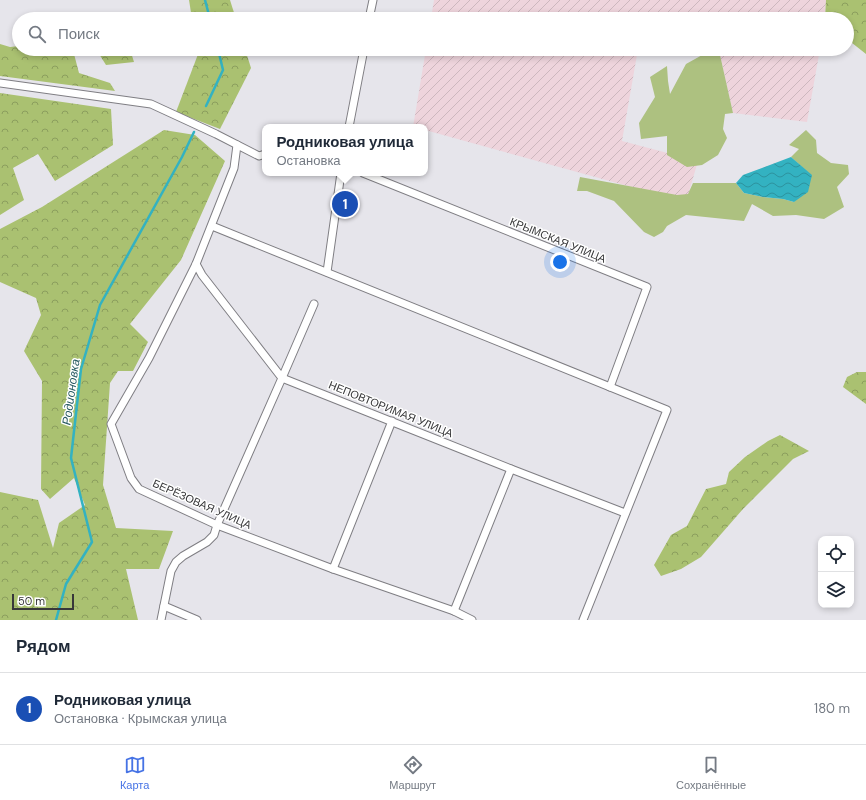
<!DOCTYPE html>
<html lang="ru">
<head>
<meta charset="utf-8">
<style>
  body { margin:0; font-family:"DM Sans",sans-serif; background:#f2f2f3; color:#1f2937 }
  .controls { position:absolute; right:12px; bottom:12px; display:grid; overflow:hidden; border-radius:8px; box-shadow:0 2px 6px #0003 }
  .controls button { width:36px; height:36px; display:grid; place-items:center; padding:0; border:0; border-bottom:1px solid #e0e1e3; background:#fff; color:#1f2937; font:20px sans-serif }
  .scale { position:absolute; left:12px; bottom:10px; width:62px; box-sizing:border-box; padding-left:4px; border:2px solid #38383a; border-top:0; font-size:11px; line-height:14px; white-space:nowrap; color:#38383a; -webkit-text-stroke:3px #fff; paint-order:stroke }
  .you { position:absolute; left:560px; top:262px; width:14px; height:14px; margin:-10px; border:3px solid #fff; border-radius:50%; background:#1a73e8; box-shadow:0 0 0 6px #1a73e833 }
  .badge { display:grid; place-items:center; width:26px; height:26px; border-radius:50%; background:#4673e5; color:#fff; font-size:13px; font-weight:700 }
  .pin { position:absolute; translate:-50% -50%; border:2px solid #fff; box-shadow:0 1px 4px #0006 }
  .popup { position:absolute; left:262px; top:124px; width:166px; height:52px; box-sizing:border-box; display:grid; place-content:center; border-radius:8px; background:#fff; filter:drop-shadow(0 1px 3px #0005); font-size:13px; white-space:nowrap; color:#747a83 }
  .popup b { font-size:15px; color:#1f2937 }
  .popup::after { content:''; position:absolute; left:50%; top:100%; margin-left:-8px; border:8px solid transparent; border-top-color:#fff }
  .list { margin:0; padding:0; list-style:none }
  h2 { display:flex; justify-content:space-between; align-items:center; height:52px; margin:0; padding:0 16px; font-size:17px }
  h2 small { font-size:13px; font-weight:400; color:#747a83 }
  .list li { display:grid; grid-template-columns:26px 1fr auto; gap:12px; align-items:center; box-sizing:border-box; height:72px; padding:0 16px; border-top:1px solid #e0e1e3 }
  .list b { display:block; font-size:15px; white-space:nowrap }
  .list p { margin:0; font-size:13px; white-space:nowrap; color:#747a83 }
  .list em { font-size:13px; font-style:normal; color:#747a83 }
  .icon { flex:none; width:22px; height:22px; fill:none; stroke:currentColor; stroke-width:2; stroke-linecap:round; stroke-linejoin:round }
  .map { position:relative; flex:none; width:866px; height:620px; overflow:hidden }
  .search { position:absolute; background:#fff; box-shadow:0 2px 6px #0003; left:12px; right:12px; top:12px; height:44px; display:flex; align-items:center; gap:10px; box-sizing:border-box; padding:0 14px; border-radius:22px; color:#747a83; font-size:15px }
  .sheet { height:124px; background:#fff }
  nav { display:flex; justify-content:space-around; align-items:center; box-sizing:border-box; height:56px; border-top:1px solid #e0e1e3; background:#fff; font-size:11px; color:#747a83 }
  nav a { display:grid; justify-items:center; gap:2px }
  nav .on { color:#4673e5 }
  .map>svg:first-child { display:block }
</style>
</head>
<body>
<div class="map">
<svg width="866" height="620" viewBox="0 0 866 620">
  <defs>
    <pattern id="industrial-furrows" width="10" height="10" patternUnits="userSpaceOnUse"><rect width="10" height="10" fill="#eed4dc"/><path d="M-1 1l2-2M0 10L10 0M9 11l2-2" fill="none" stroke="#cdb7be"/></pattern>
    <pattern id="forest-crowns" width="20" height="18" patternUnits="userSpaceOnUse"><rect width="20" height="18" fill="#aac171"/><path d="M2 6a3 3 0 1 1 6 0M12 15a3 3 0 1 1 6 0" fill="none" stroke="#8b9e5e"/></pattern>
    <pattern id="water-waves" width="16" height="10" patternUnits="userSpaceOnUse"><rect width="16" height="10" fill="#33b2c1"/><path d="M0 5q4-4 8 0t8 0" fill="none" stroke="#2c929e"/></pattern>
  </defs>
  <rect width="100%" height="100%" fill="#e6e5eb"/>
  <g fill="url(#industrial-furrows)">
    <polygon points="434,0 826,0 825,19 431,19"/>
    <polygon points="426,49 638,49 622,141 698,161 686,202 425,130 425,127 413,127"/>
    <polygon points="668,49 820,49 807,122 733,113 720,55"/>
  </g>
  <g fill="#adc180">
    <polygon points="704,54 720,55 733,113 725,114 723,129 727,138 718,155 702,165 687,167 667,155 667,136 641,139 639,123 655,97 650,77 667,66 668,81 670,94 686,64"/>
    <polygon points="806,130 816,140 817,153 831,163 848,165 849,174 837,187 844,207 824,219 796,215 773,216 752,204 744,221 686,215 667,226 663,232 654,237 644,232 614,201 587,191 577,191 580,177 677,195 688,194 693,183 736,183 744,193 763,197 783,199 794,202 811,175 791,157 799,149 789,145"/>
  </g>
  <g fill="url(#forest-crowns)">
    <polygon points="189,0 230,0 236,19 192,19"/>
    <polygon points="826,0 866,0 866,54 847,39 847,19 825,19"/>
    <polygon points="0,44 10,47 19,46 19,49 66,49 74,54 79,73 110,83 115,91 0,76"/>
    <polygon points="96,49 130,49 134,62 106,65"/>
    <polygon points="200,49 245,49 251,68 220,129 176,112"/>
    <polygon points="0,93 111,109 113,145 55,181 38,154 13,168 24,200 0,215"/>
    <polygon points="164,130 195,135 225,161 181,260 130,324 148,342 133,371 118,371 110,383 103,485 116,528 173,531 159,569 126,569 138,620 0,620 0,492 38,500 53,548 59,523 85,505 74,478 50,499 41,489 42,381 24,351 41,315 36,298 0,282 0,229 42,207"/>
    <polygon points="857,372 866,372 866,404 843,387 847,377"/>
    <polygon points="780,435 809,451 793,459 743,509 701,557 681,569 661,576 654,565 671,535 687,526 706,489 726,484 729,472 745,457 768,441"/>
  </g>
  <polygon fill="url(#water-waves)" points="791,157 812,175 808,192 794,202 783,199 763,197 744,193 736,183 743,175"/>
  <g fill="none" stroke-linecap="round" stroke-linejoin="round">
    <g stroke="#33b2c1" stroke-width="2.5">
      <polyline points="205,0 210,19"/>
      <polyline points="206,106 223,70 218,49"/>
      <polyline points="56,620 66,584 92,542 71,458 81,369 100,305 182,157 194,132"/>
    </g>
    <g stroke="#7f7e83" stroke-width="9">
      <g id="street">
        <polyline points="369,19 373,0"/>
        <polyline points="0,83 151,104 216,134 259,156 265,154"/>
        <polyline points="349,127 364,49"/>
        <polyline points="237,145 234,168 196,264 149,358 111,424 131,478 139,489 217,525 333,569 454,611 472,620"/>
        <polyline points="363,173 647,287 610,387"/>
        <polyline points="212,226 667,410 583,620"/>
        <polyline points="196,264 202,275 282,378 511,469 625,513"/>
        <polyline points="327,272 341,173"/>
        <polyline points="333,569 392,421"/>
        <polyline points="164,606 197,620"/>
        <polyline points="454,611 511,469"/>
        <polyline points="161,620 171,571 176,562 183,556 207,542 214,535 217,525 282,378 314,304"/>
      </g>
    </g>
    <use href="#street" stroke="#fff" stroke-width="7"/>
  </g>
  <g text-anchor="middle" stroke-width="3" stroke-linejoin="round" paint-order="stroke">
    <g font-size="11" fill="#38383a" stroke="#fff">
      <text transform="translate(558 240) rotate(22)" y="4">КРЫМСКАЯ УЛИЦА</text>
      <text transform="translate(391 409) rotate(22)" y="4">НЕПОВТОРИМАЯ УЛИЦА</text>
      <text transform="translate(202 504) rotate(24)" y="4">БЕРЁЗОВАЯ УЛИЦА</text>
    </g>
    <g font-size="12" font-style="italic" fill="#25585f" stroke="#fff">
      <text transform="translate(71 392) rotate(-82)" y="4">Родионовка</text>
    </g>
  </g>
</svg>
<div class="controls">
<button><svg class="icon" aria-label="locate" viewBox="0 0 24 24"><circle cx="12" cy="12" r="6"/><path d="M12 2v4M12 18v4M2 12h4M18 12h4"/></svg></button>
<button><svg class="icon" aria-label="layers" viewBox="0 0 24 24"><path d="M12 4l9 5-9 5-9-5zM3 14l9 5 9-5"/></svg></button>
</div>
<div class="scale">50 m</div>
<div class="you"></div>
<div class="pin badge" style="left:345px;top:204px;background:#1a4fb4">1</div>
<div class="popup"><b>Родниковая улица</b>Остановка</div>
<div class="search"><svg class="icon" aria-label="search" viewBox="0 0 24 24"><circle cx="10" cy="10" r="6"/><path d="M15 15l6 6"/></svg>Поиск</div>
</div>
<section class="sheet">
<h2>Рядом<small></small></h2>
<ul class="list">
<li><span class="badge" style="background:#1a4fb4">1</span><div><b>Родниковая улица</b><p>Остановка · Крымская улица</p></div><em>180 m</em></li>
</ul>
</section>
<nav>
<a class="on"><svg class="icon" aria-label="map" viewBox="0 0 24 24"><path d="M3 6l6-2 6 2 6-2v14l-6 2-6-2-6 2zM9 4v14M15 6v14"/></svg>Карта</a>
<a><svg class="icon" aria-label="directions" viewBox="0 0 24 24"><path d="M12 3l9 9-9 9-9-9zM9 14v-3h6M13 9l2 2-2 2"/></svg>Маршрут</a>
<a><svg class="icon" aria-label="saved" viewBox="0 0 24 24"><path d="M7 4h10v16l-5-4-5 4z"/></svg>Сохранённые</a>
</nav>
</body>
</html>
